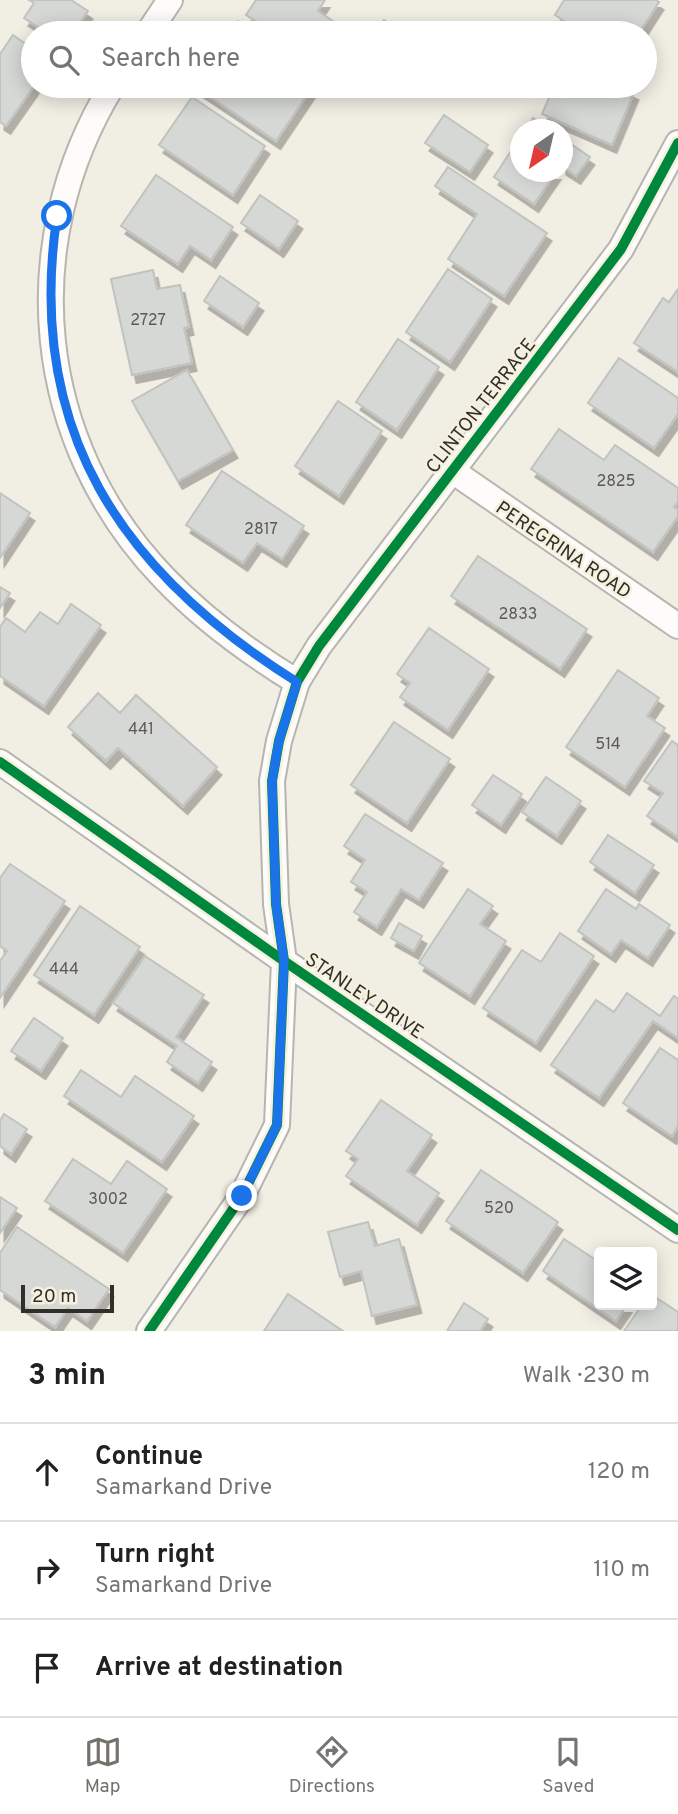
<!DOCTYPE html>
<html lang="en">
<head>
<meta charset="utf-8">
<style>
  body { margin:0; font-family:Overpass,sans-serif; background:#f2f2f2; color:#202124 }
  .controls { position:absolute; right:21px; bottom:21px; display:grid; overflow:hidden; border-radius:7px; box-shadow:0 4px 18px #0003 }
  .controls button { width:63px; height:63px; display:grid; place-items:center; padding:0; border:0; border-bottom:2px solid #e0e0e0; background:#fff; color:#202124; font:35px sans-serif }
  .compass { position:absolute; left:510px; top:119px; width:63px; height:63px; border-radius:50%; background:#fff; box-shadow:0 4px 18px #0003; rotate:214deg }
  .scale { position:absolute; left:21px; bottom:18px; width:93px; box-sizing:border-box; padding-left:7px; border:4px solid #312f28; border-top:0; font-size:19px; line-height:24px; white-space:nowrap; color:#312f28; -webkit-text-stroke:5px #f6f1df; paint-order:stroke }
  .stop { position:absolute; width:21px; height:21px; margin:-16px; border:5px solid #1a73e8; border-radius:50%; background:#fff }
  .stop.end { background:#1a73e8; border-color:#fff; box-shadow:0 2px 7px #0008 }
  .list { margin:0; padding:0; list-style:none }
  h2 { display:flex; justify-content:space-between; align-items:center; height:91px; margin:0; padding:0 28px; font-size:30px }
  h2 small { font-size:23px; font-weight:400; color:#757577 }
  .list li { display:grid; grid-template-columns:46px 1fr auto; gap:21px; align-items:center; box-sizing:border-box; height:98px; padding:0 28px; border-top:2px solid #e0e0e0 }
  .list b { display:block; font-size:26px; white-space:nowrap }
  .list p { margin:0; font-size:23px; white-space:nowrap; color:#757577 }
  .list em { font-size:23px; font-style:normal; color:#757577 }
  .icon { flex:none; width:38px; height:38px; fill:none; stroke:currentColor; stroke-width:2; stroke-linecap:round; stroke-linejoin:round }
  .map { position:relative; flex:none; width:678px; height:1331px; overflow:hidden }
  .search { position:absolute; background:#fff; box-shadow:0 4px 18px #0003; left:21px; right:21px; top:21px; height:77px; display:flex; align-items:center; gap:18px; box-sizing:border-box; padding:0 24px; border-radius:38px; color:#757577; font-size:26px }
  .sheet { height:385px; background:#fff }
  nav { display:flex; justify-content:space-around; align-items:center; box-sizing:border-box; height:98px; border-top:2px solid #e0e0e0; background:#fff; font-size:19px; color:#757577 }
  nav a { display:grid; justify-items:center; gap:4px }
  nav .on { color:#74726a }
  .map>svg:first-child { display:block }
</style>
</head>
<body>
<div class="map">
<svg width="678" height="1331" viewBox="0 0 678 1331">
  <defs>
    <filter id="shadow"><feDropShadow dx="4.5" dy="8" stdDeviation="0" flood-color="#0004"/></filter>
  </defs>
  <rect width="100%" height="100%" fill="#f1eee4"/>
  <g fill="#d6d8d5" stroke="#c0c3bf" stroke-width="2" filter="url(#shadow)">
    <polygon points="29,0 71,0 88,11 73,33 47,33 24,18 34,3"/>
    <polygon points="256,0 325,0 318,11 351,33 274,33 246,15"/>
    <polygon points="564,0 656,0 659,2 639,33 583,33 555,15"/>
    <polygon points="384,20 405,33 374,33"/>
    <polygon points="238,21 256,33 229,33"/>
    <polygon points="13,35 33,49 34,86 6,126 0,122 0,54"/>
    <polygon points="194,86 313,86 276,141"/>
    <polygon points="554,86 620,86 634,92 612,145 542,114"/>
    <polygon points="192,97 265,146 233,195 159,145"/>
    <polygon points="444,115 488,145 470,172 425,143"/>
    <polygon points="533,118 550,130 526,130"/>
    <polygon points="520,137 520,172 556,172 534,204 494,177"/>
    <polygon points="562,138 590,157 576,176 562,167"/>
    <polygon points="448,167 547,233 504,296 448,259 477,214 435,186"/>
    <polygon points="156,175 233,227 211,260 190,246 178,264 121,226"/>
    <polygon points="260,195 298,221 279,249 241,223"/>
    <polygon points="448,269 492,299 450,362 406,332"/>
    <polygon points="153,270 157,289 180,285 189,327 184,328 192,363 132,375 111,279"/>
    <polygon points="220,276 259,303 243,327 204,301"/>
    <polygon points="678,289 678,372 634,343 663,298 669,302"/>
    <polygon points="398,339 439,367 397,430 356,402"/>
    <polygon points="619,358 678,398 678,414 654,448 588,403"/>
    <polygon points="187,370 233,450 178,481 132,401"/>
    <polygon points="338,401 382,431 339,496 295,466"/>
    <polygon points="559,429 604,460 615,445 678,488 678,502 674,507 678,510 678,516 653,552 531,469"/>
    <polygon points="222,471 304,526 282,559 257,543 243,563 186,525"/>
    <polygon points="0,493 30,513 0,558"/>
    <polygon points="478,556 587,629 560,669 451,596"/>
    <polygon points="0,587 10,593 0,608"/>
    <polygon points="71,604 101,625 44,706 0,676 0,627 6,618 25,632 40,612 58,624"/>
    <polygon points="429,628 489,669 448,730 400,697 410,683 397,674"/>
    <polygon points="618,670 659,698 647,716 665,728 625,787 566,747"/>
    <polygon points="98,693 120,713 136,695 217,767 183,806 118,748 106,761 68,727"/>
    <polygon points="394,722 450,759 407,823 351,785"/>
    <polygon points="672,741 678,745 678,837 647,816 663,793 644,781"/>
    <polygon points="493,775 522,794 501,825 472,805"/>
    <polygon points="546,777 581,801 557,836 522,812"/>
    <polygon points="365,814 443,863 419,900 401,889 377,927 354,912 367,892 351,882 365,860 344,846"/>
    <polygon points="608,835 654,865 635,893 590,862"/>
    <polygon points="10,864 65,901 0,998 0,961 7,951 0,946 0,878"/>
    <polygon points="468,889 493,906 480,924 506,941 470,996 419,963"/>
    <polygon points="606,889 636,909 639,904 670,925 648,958 621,940 611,954 578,931"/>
    <polygon points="80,906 140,947 94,1015 34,975"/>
    <polygon points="399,923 422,936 414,951 391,938"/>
    <polygon points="560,933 594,956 536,1043 483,1008 522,950 541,962"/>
    <polygon points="145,956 204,995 176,1037 212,1062 198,1083 167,1062 177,1046 113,1003"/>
    <polygon points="627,993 660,1016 674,996 678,999 678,1038 653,1021 599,1098 551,1065 596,1000 614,1012"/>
    <polygon points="34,1018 63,1038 41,1071 11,1051"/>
    <polygon points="660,1048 678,1060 678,1126 672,1136 623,1103"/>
    <polygon points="81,1070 121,1097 135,1076 194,1116 162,1162 64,1096"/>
    <polygon points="381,1100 432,1135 407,1171 439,1193 417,1225 346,1176 358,1159 346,1151"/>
    <polygon points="4,1114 27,1129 11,1154 0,1146 0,1121"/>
    <polygon points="73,1159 111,1184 127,1161 167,1189 123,1253 45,1201"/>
    <polygon points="481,1170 558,1222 523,1273 446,1221"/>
    <polygon points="0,1197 17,1208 0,1233"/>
    <polygon points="368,1222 375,1246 399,1239 417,1305 372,1316 361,1271 340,1277 328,1232"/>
    <polygon points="17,1227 109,1289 87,1321 68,1308 55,1327 0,1290 0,1253"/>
    <polygon points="564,1239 599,1262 599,1305 627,1305 616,1321 543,1271"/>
    <polygon points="288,1294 343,1331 264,1331"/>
    <polygon points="652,1295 678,1312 678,1331 624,1331 642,1305 652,1305"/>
    <polygon points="464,1303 488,1319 480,1331 447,1331"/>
  </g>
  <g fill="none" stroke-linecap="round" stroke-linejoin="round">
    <g stroke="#b7b5ae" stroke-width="28">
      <g id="street">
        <polyline points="148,33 170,0"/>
        <path d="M112,86C15,245 34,443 164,578C204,620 248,652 297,682"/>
        <polyline points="451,470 678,626"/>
        <polyline points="0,762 284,961 678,1230"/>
        <polyline points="149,1331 242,1196 277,1125 284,961 276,904 272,781 279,741 297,682 319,646 621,249 678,143"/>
      </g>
    </g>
    <use href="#street" stroke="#fdfcfb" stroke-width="24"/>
    <g stroke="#f6f1df" stroke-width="15">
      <g id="cycleway">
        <polyline points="0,762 284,961 678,1230"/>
        <polyline points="149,1331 242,1196 277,1125 284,961 276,904 272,781 279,741 297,682 319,646 621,249 678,143"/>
      </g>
    </g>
    <use href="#cycleway" stroke="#00873e" stroke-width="10"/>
  </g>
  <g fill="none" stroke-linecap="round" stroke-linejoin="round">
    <path stroke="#1a73e8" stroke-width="9" d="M57,216C25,430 121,572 297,682L279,741L272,781L276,904L284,961L277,1125L242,1196"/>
  </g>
  <g text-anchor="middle" stroke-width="5" stroke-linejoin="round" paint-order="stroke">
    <g font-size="16" fill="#5a5953">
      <text x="148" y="325">2727</text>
      <text x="616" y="486">2825</text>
      <text x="261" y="534">2817</text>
      <text x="518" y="619">2833</text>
      <text x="141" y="734">441</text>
      <text x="608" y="749">514</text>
      <text x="64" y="974">444</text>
      <text x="108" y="1204">3002</text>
      <text x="499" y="1213">520</text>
    </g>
    <g font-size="19" fill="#312f28" stroke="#f6f1df">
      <text transform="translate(480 405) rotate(-52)" y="7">CLINTON TERRACE</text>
      <text transform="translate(564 549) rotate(34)" y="7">PEREGRINA ROAD</text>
      <text transform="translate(365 995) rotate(34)" y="7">STANLEY DRIVE</text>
    </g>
  </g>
</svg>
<div class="controls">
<button><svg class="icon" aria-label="layers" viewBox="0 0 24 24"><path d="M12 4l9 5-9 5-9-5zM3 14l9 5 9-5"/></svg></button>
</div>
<svg class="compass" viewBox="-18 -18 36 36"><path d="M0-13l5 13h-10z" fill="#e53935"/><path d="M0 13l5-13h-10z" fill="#757577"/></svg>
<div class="scale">20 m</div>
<div class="stop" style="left:57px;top:216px"></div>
<div class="stop end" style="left:242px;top:1196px"></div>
<div class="search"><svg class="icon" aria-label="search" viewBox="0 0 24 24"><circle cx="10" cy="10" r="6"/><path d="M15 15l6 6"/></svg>Search here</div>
</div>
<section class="sheet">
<h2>3 min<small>Walk · 230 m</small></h2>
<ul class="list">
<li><svg class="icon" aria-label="ahead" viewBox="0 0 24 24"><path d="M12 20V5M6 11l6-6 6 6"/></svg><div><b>Continue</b><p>Samarkand Drive</p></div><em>120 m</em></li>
<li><svg class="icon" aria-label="right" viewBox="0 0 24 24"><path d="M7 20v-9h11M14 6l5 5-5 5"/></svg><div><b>Turn right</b><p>Samarkand Drive</p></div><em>110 m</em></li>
<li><svg class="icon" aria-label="arrive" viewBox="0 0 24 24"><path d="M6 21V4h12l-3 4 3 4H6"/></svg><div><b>Arrive at destination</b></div></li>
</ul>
</section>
<nav>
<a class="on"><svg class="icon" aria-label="map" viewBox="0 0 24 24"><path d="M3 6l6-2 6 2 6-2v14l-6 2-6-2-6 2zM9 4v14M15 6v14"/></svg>Map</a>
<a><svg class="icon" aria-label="directions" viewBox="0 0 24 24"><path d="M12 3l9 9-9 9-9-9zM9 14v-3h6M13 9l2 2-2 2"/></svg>Directions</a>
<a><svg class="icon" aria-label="saved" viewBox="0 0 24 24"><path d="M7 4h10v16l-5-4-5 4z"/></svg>Saved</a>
</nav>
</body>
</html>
